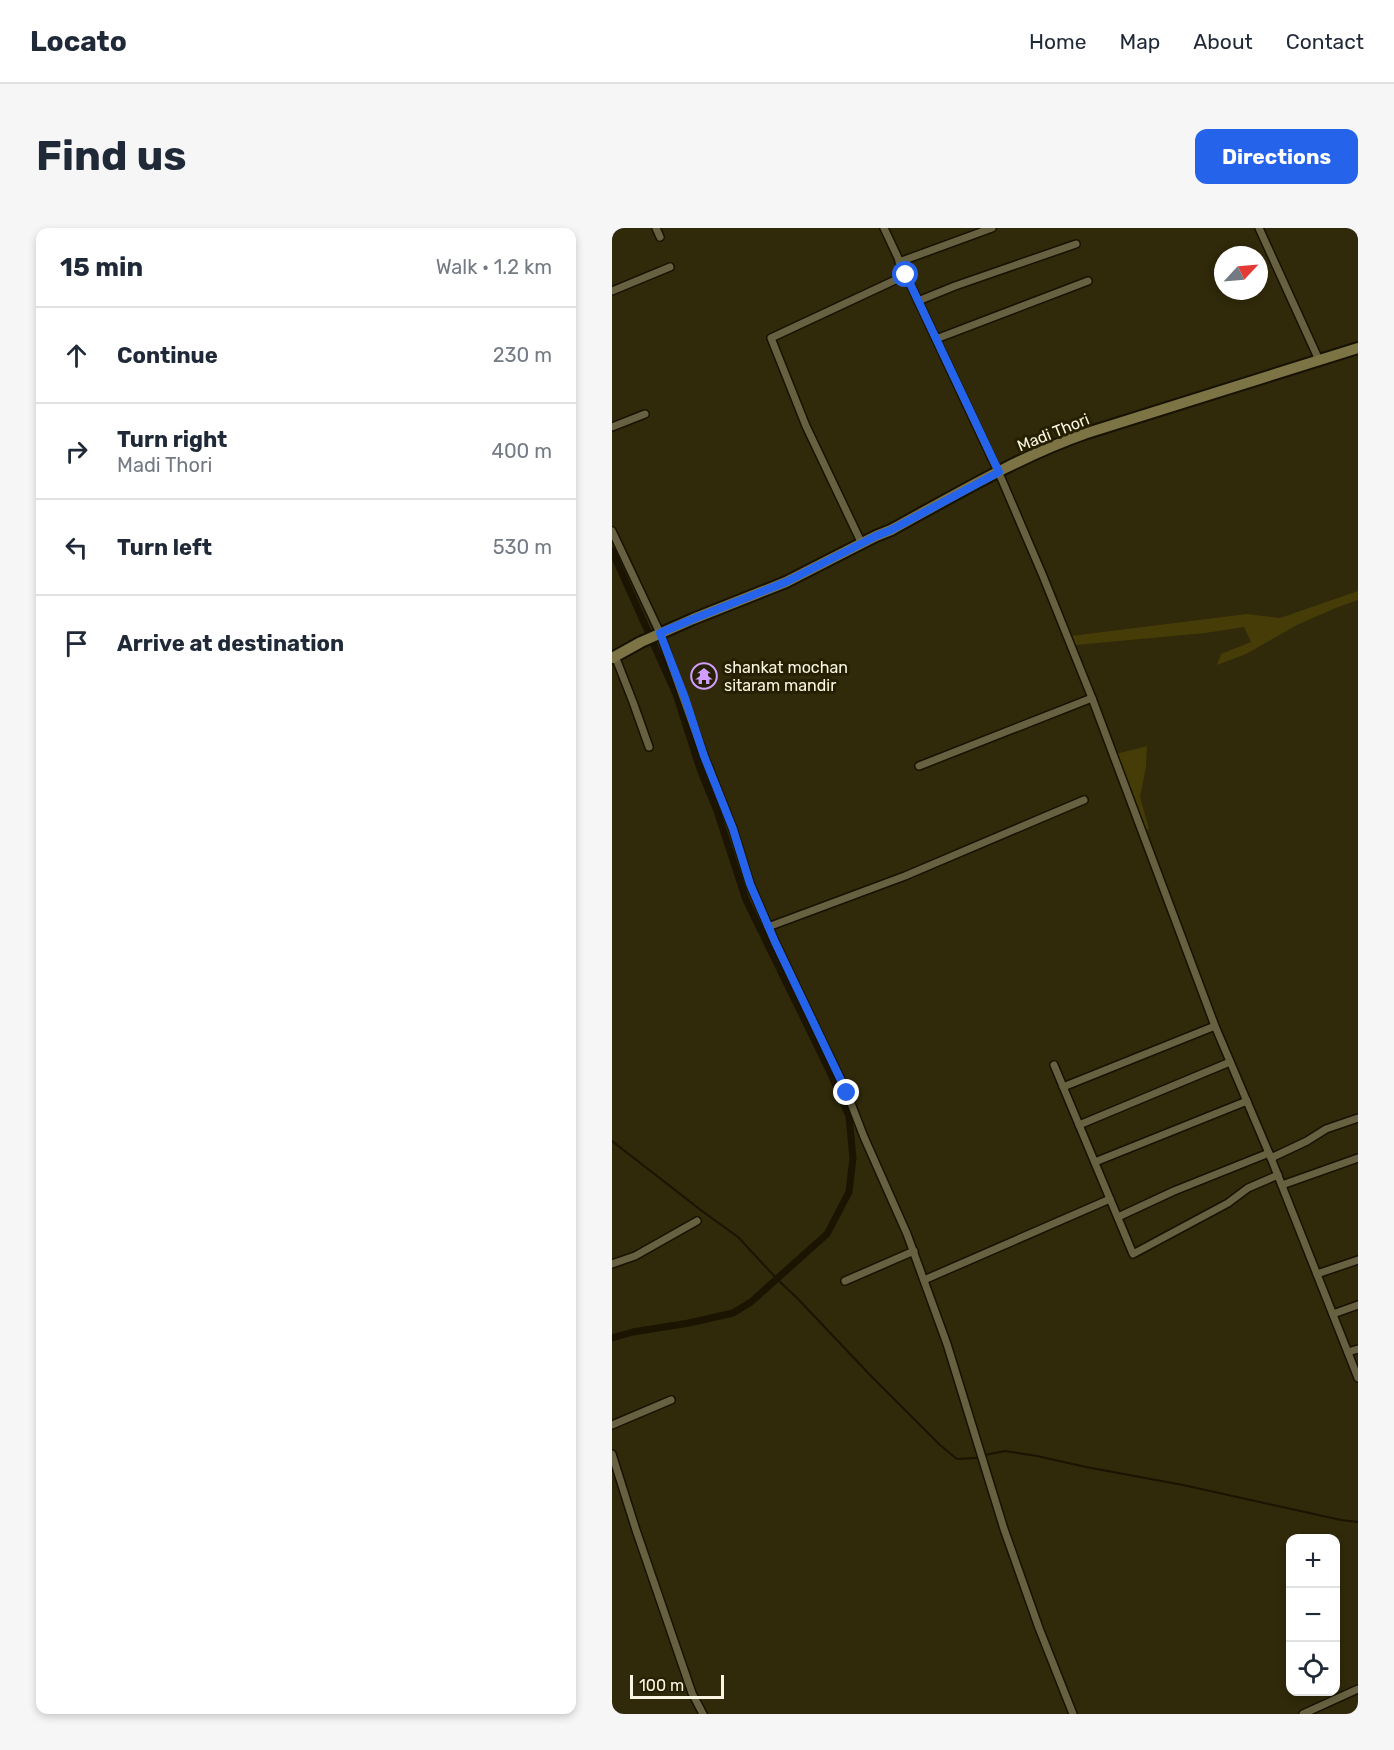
<!DOCTYPE html>
<html lang="en">
<head>
<meta charset="utf-8">
<style>
  body { margin:0; font-family:Rubik,sans-serif; background:#f6f6f7; color:#1f2937 }
  .controls { position:absolute; right:18px; bottom:18px; display:grid; overflow:hidden; border-radius:12px; box-shadow:0 3px 9px #0003 }
  .controls button { width:54px; height:54px; display:grid; place-items:center; padding:0; border:0; border-bottom:2px solid #e0e1e3; background:#fff; color:#1f2937; font:30px sans-serif }
  .compass { position:absolute; left:602px; top:18px; width:54px; height:54px; border-radius:50%; background:#fff; box-shadow:0 3px 9px #0003; rotate:64deg }
  .scale { position:absolute; left:18px; bottom:15px; width:94px; box-sizing:border-box; padding-left:6px; border:3px solid #f8f5e3; border-top:0; font-size:16px; line-height:21px; white-space:nowrap; color:#f8f5e3; -webkit-text-stroke:4px #261f01; paint-order:stroke }
  .stop { position:absolute; width:18px; height:18px; margin:-14px; border:4px solid #2563eb; border-radius:50%; background:#fff }
  .stop.end { background:#2563eb; border-color:#fff; box-shadow:0 2px 6px #0008 }
  .list { margin:0; padding:0; list-style:none }
  h2 { display:flex; justify-content:space-between; align-items:center; height:78px; margin:0; padding:0 24px; font-size:26px }
  h2 small { font-size:20px; font-weight:400; color:#747a83 }
  .list li { display:grid; grid-template-columns:39px 1fr auto; gap:18px; align-items:center; box-sizing:border-box; height:96px; padding:0 24px; border-top:2px solid #e0e1e3 }
  .list b { display:block; font-size:22px; white-space:nowrap }
  .list p { margin:0; font-size:20px; white-space:nowrap; color:#747a83 }
  .list em { font-size:20px; font-style:normal; color:#747a83 }
  .icon { flex:none; width:33px; height:33px; fill:none; stroke:currentColor; stroke-width:2; stroke-linecap:round; stroke-linejoin:round }
  .map { position:relative; flex:none; width:746px; height:1486px; overflow:hidden; border-radius:12px }
  header { display:flex; align-items:center; gap:36px; box-sizing:border-box; height:84px; padding:0 30px; background:#fff; border-bottom:2px solid #e0e1e3 }
  header strong { font-size:28px }
  nav { display:flex; gap:33px; margin-inline-start:auto; font-size:21px }
  .intro { display:flex; align-items:center; justify-content:space-between; box-sizing:border-box; height:144px; padding:0 36px }
  h1 { margin:0; font-size:42px }
  .button { padding:15px 27px; border-radius:12px; background:#2563eb; color:#fff; font-size:21px; font-weight:700 }
  main { display:flex; gap:36px; padding:0 36px }
  aside { flex:1; background:#fff; border-radius:12px; box-shadow:0 3px 9px #0003 }
  .map>svg:first-child { display:block }
</style>
</head>
<body>
<header>
<strong>Locato</strong>
<nav><a>Home</a><a>Map</a><a>About</a><a>Contact</a></nav>
</header>
<div class="intro"><h1>Find us</h1><a class="button">Directions</a></div>
<main>
<aside>
<h2>15 min<small>Walk · 1.2 km</small></h2>
<ul class="list">
<li><svg class="icon" aria-label="ahead" viewBox="0 0 24 24"><path d="M12 20V5M6 11l6-6 6 6"/></svg><div><b>Continue</b></div><em>230 m</em></li>
<li><svg class="icon" aria-label="right" viewBox="0 0 24 24"><path d="M7 20v-9h11M14 6l5 5-5 5"/></svg><div><b>Turn right</b><p>Madi Thori</p></div><em>400 m</em></li>
<li><svg class="icon" aria-label="left" viewBox="0 0 24 24"><path d="M17 20v-9H6M10 6l-5 5 5 5"/></svg><div><b>Turn left</b></div><em>530 m</em></li>
<li><svg class="icon" aria-label="arrive" viewBox="0 0 24 24"><path d="M6 21V4h12l-3 4 3 4H6"/></svg><div><b>Arrive at destination</b></div></li>
</ul>
</aside>
<div class="map">
<svg width="746" height="1486" viewBox="0 0 746 1486">
  <rect width="100%" height="100%" fill="#30290a"/>
  <g fill="#463c08">
    <polygon points="746,363 746,372 726,379 685,397 634,426 605,437 609,426 639,414 632,399 593,405 464,417 459,408 635,386 668,390"/>
    <polygon points="535,518 534,539 528,569 537,601 533,603 504,526"/>
  </g>
  <g fill="none" stroke-linecap="round" stroke-linejoin="round">
    <g stroke="#1a1400" stroke-width="2">
      <polyline points="0,913 90,983 126,1009 165,1051 185,1070 261,1150 328,1217 345,1231 364,1230"/>
      <polyline points="373,1227 393,1223 425,1228 474,1239 571,1257 729,1292 746,1294"/>
    </g>
    <polyline stroke="#1a1400" stroke-width="7" points="0,323 64,466 88,541 105,583 134,672 218,844 237,888 241,930 237,964 215,1006 139,1074 121,1085 77,1095 21,1104 0,1110"/>
    <g stroke="#171200" stroke-width="10">
      <g id="minor">
        <polyline points="44,0 48,9"/>
        <polyline points="272,0 390,252 431,348 480,470 603,798 659,930 746,1150"/>
        <polyline points="647,0 707,132"/>
        <polyline points="287,34 380,0"/>
        <polyline points="0,63 58,39"/>
        <polyline points="306,73 343,58 464,16"/>
        <polyline points="324,111 476,53"/>
        <polyline points="0,199 33,186"/>
        <polyline points="0,303 48,405 92,528 121,601 138,656 163,714 235,865 252,909 295,1006 335,1116 392,1301 427,1400 461,1486"/>
        <polyline points="250,316 194,198 159,110 294,47"/>
        <polyline points="3,428 21,474 37,519"/>
        <polyline points="307,538 480,470"/>
        <polyline points="156,699 293,648 472,572"/>
        <polyline points="442,837 521,1026 616,975 636,960 666,947"/>
        <polyline points="451,859 603,798"/>
        <polyline points="467,897 618,834"/>
        <polyline points="659,930 695,913 714,901 746,890"/>
        <polyline points="483,934 635,873"/>
        <polyline points="670,957 746,930"/>
        <polyline points="506,989 562,963 657,925"/>
        <polyline points="0,1036 23,1028 85,993"/>
        <polyline points="705,1046 746,1032"/>
        <polyline points="312,1052 498,971"/>
        <polyline points="233,1053 302,1023"/>
        <polyline points="721,1086 746,1077"/>
        <polyline points="736,1124 746,1121"/>
        <polyline points="0,1197 59,1172"/>
        <polyline points="0,1226 24,1302 80,1465 91,1486"/>
        <polyline points="691,1486 746,1461"/>
      </g>
    </g>
    <g stroke="#171200" stroke-width="14">
      <path id="secondary" d="M0,430L29,414L81,391L174,354L264,308L279,302C343,267 406,229 475,205L746,120"/>
    </g>
    <use href="#minor" stroke="#686141" stroke-width="7"/>
    <use href="#secondary" stroke="#7d7446" stroke-width="10"/>
  </g>
  <g fill="none" stroke-linecap="round" stroke-linejoin="round">
    <polyline stroke="#2563eb" stroke-width="8" points="235,865 163,714 138,656 121,601 92,528 73,470 48,405 81,391 174,354 264,308 279,302 387,244 294,47"/>
  </g>
  <defs>
    <g id="temple-ring" transform="scale(1.35)"><circle r="9.5" fill="#261f01" stroke="#d09dfe" stroke-width="1.5"/><path d="M0-6L5-2H3V0L6.5 2.5H4V6H1.5V3h-3V6H-4V2.5H-6.5L-3 0V-2H-5Z" fill="#d09dfe"/></g>
  </defs>
  <g fill-rule="evenodd">
    <use href="#temple-ring" x="92" y="448"/>
  </g>
  <g text-anchor="middle" stroke-width="6" stroke-linejoin="round" paint-order="stroke">
    <g font-size="16" fill="#f8f5e3" stroke="#261f01">
      <text transform="translate(441 204) rotate(-22)" y="6">Madi Thori</text>
    </g>
    <g font-size="16" fill="#f8f5e3" stroke="#261f01" text-anchor="start">
      <text x="112" y="445">shankat mochan<tspan x="112" dy="18">sitaram mandir</tspan></text>
    </g>
  </g>
</svg>
<div class="controls">
<button>+</button>
<button>−</button>
<button><svg class="icon" aria-label="locate" viewBox="0 0 24 24"><circle cx="12" cy="12" r="6"/><path d="M12 2v4M12 18v4M2 12h4M18 12h4"/></svg></button>
</div>
<svg class="compass" viewBox="-18 -18 36 36"><path d="M0-13l5 13h-10z" fill="#e53935"/><path d="M0 13l5-13h-10z" fill="#747a83"/></svg>
<div class="scale">100 m</div>
<div class="stop" style="left:294px;top:47px"></div>
<div class="stop end" style="left:235px;top:865px"></div>
</div>
</main>
</body>
</html>
